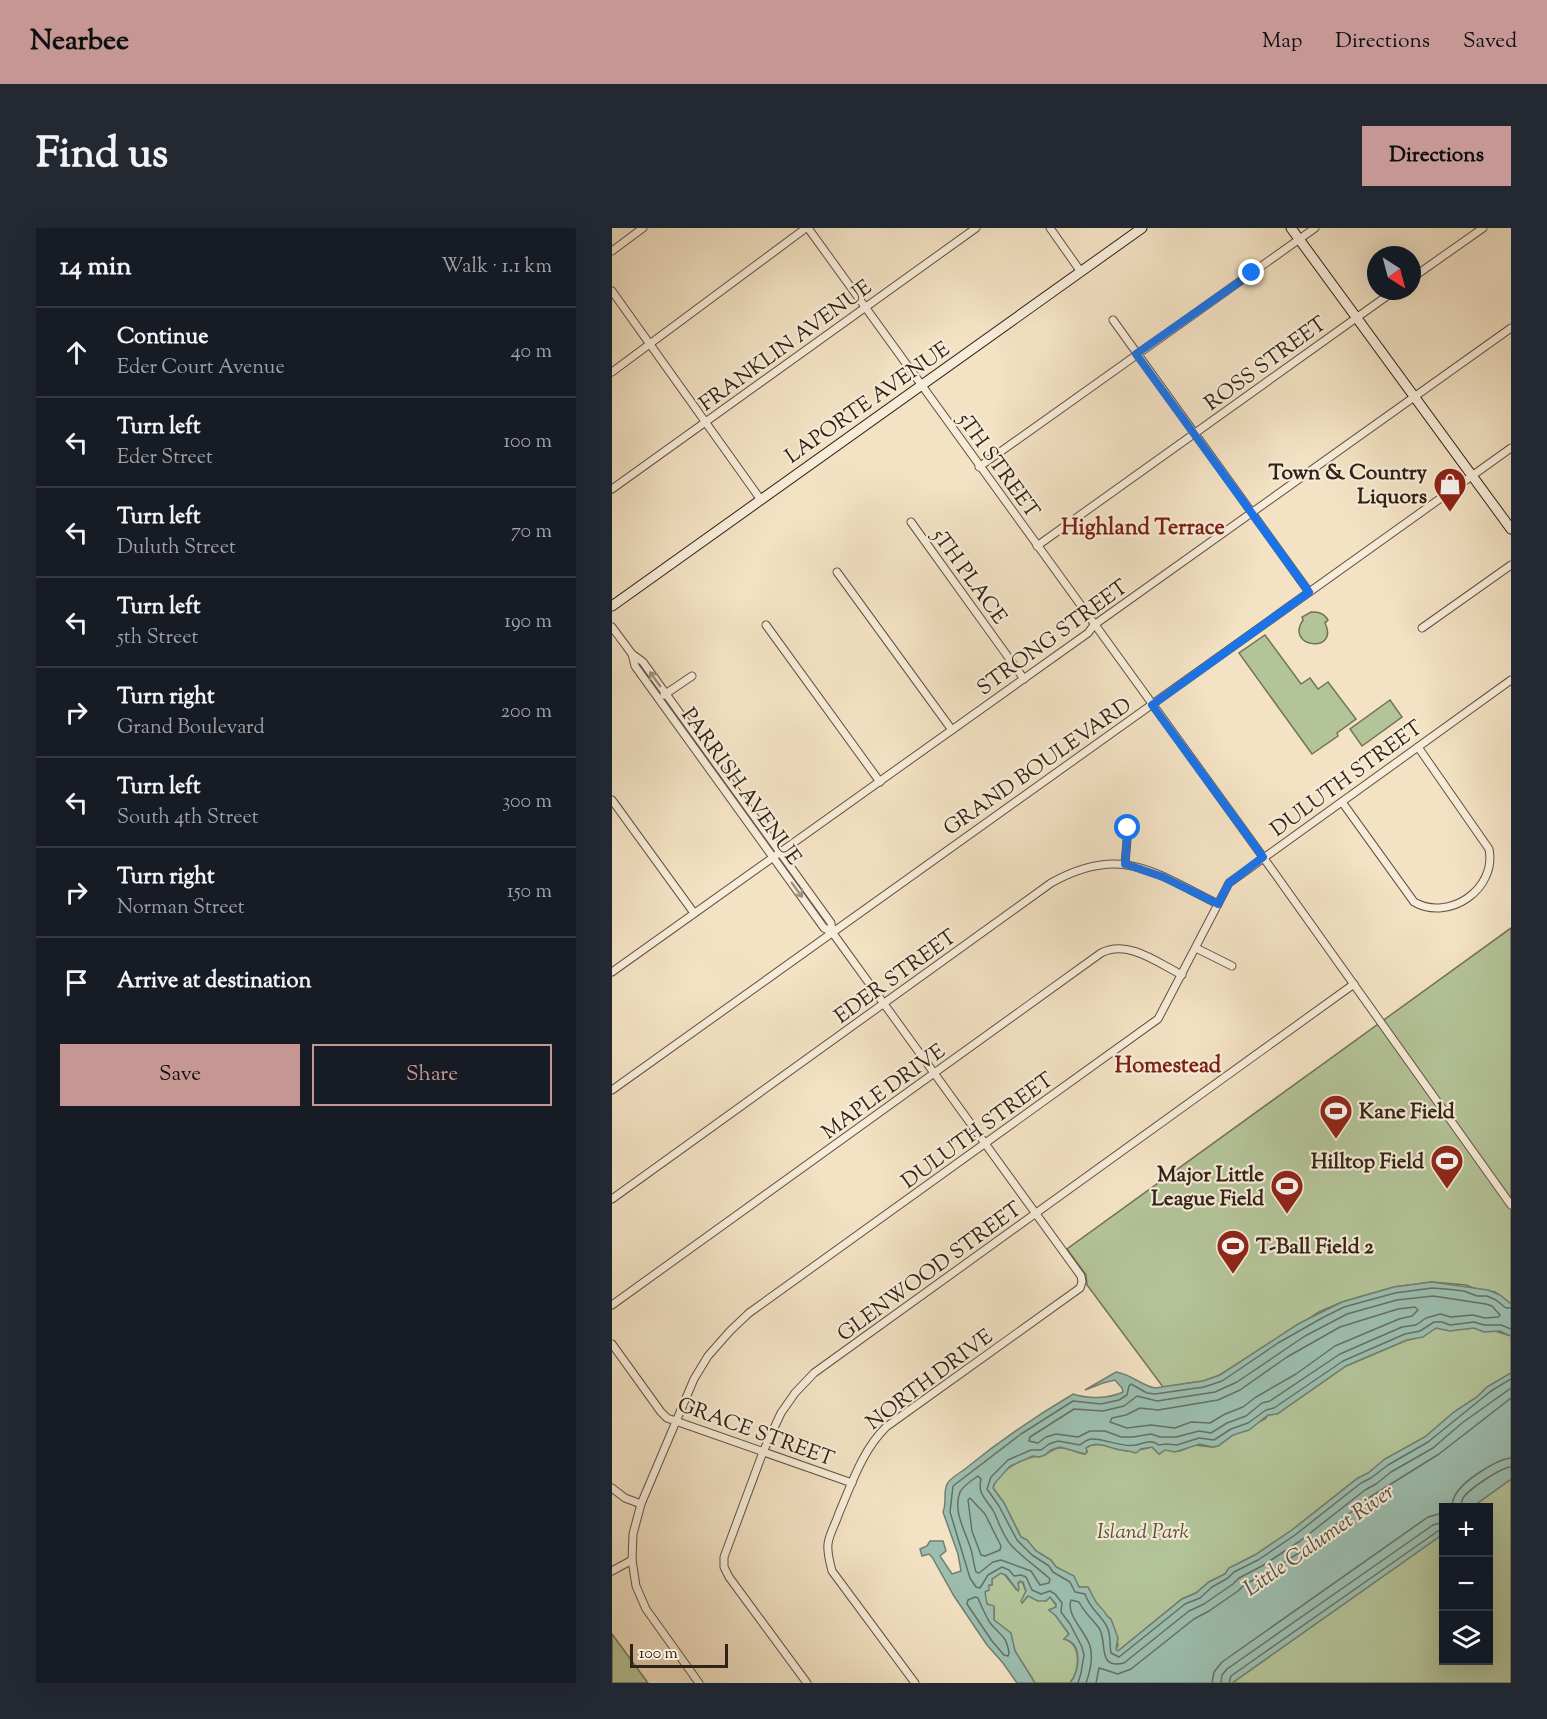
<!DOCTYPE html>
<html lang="en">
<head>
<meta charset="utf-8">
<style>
  body { margin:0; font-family:"Sorts Mill Goudy",serif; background:#242831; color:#f1f3f6 }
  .controls { position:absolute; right:18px; bottom:18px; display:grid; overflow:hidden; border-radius:0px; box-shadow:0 6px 24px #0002 }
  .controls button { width:54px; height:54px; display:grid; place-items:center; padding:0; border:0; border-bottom:2px solid #363941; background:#171b24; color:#f1f3f6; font:30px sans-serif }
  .compass { position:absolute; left:755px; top:18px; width:54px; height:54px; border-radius:50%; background:#171b24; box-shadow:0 6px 24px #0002; rotate:144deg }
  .scale { position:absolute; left:18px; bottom:15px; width:98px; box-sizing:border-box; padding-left:6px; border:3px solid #312216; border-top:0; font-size:16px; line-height:21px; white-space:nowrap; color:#312216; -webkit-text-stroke:4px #f7ecd9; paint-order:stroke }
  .stop { position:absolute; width:18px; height:18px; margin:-14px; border:4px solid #1a73e8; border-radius:50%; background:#fff }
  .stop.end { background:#1a73e8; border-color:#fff; box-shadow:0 2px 6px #0008 }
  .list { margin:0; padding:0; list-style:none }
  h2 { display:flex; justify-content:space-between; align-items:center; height:78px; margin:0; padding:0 24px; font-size:26px }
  h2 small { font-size:20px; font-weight:400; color:#9ea1a6 }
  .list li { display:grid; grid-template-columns:39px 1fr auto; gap:18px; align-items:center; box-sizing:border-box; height:90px; padding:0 24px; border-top:2px solid #363941 }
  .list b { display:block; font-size:22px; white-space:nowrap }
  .list p { margin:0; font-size:20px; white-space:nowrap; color:#9ea1a6 }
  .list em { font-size:20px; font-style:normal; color:#9ea1a6 }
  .actions { display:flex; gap:12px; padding:18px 24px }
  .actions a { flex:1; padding:14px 0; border:2px solid #c59692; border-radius:0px; text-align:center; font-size:21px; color:#c59692 }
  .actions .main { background:#c59692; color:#111 }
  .icon { flex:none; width:33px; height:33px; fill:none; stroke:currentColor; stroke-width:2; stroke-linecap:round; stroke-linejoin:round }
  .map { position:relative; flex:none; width:899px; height:1455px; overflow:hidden; border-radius:0px }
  header { display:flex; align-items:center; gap:36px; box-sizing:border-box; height:84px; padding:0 30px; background:#c59692; color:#111 }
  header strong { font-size:28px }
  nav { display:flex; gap:33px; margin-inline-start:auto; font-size:21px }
  .intro { display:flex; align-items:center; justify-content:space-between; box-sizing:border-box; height:144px; padding:0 36px }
  h1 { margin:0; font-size:42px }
  .button { padding:15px 27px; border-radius:0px; background:#c59692; color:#111; font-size:21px; font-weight:700 }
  main { display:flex; gap:36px; padding:0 36px }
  aside { flex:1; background:#171b24; border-radius:0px; box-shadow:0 6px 24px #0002 }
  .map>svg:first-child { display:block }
</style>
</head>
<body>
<header>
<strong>Nearbee</strong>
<nav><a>Map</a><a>Directions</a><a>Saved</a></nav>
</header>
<div class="intro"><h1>Find us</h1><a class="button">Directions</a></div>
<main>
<aside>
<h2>14 min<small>Walk · 1.1 km</small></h2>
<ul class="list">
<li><svg class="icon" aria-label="ahead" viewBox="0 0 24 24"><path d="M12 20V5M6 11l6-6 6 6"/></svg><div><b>Continue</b><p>Eder Court Avenue</p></div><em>40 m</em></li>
<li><svg class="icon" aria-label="left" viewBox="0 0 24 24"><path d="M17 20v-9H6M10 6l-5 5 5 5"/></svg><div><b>Turn left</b><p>Eder Street</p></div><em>100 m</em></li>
<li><svg class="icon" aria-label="left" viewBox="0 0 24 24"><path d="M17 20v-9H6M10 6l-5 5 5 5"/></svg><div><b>Turn left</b><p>Duluth Street</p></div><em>70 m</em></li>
<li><svg class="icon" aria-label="left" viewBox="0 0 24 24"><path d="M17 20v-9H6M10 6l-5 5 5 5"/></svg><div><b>Turn left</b><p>5th Street</p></div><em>190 m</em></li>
<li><svg class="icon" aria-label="right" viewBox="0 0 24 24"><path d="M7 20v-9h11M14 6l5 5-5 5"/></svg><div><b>Turn right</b><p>Grand Boulevard</p></div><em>200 m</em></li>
<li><svg class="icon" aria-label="left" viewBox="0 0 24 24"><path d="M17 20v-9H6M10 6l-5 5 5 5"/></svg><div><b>Turn left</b><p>South 4th Street</p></div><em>300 m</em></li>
<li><svg class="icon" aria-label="right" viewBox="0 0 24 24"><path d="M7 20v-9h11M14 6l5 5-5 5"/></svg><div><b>Turn right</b><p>Norman Street</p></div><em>150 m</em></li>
<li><svg class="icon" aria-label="arrive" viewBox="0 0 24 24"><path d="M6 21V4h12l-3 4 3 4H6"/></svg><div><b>Arrive at destination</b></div></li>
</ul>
<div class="actions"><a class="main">Save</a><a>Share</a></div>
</aside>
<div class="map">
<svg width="899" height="1455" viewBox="0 0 899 1455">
  <rect width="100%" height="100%" fill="#f3e2c4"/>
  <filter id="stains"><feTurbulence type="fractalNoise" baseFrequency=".00333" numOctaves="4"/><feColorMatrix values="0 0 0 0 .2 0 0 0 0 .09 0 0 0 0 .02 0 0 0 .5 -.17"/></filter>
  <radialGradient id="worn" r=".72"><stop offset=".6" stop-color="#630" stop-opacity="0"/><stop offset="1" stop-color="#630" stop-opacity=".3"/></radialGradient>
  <g fill="#b4c499" stroke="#727358" stroke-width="1.5">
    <path d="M699,384C707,384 712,385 716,392L713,395C728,426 672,420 691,392L690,389Z"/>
    <polygon points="653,407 689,456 698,450 706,461 716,454 744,491 725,505 726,508 700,526 627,425"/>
    <polygon points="778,472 790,489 750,518 738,501"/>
    <polygon points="899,700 899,1076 883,1064 866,1062 854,1057 820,1054 782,1059 730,1074 707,1084 608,1147 591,1153 551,1159 475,1057 474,1047 455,1021"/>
    <path d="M829,1099L834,1102L862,1100L872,1103L880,1102L899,1108V1145L875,1159L865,1169L842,1184L813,1209L773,1231L756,1246L746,1250L680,1302L643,1327L617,1340L613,1346L597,1354L584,1365L570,1371L506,1423L504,1421L506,1417L504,1407L495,1390L489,1380L483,1376L473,1359H467L462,1349L444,1339L439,1332L424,1323L415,1312L409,1309L392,1275L381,1260C386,1244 405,1233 420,1229C423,1228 426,1229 429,1228C436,1227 439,1221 446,1220C456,1218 464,1226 473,1226L475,1224L474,1220C486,1211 502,1222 516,1223C524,1223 532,1221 540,1219L547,1226L553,1222L568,1223L582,1217L600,1219L606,1218L621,1207L653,1191L656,1187L665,1186L734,1138L795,1112C808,1110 817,1101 829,1099Z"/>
    <polygon points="899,1251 899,1455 620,1455 831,1306 831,1432 876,1432 876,1280 860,1279"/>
    <path d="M389,1345L393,1347L404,1361L408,1353L410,1354L414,1363L410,1375L416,1368L434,1373L438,1369L444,1377V1379L437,1382L444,1388L457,1406L452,1411C470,1416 468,1442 458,1455H423L403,1423L397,1404L382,1392V1379L375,1376L372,1367L377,1357H380V1351Z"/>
    <polygon points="0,1406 36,1455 0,1455"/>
  </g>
  <path fill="#9cbeb0" stroke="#718072" stroke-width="1.5" d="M820,1054L876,1062L888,1067L899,1076V1108L888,1103L872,1104L862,1100L838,1103L824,1100L811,1109L795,1112L734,1138L665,1186L656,1187L637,1202L621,1207L606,1218L600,1219L588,1216L563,1224L553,1222L547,1226L540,1219L529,1221L524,1225C519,1223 514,1223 509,1222C497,1220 484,1212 474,1220L475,1224L473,1226L448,1219L439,1222L433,1227L427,1229L421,1228L398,1238L382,1256L381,1260L392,1275L409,1309L415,1312L424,1323L439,1332L444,1339L462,1348L467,1359H476C482,1369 481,1372 489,1380C494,1384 493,1388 499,1391L506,1410L504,1421L506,1423L570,1371L584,1365L597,1354L613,1346L617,1340L643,1327L680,1302L746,1250L756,1245L773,1231L813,1209L842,1184L865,1169L875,1159L899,1145V1251L860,1279L831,1280V1306L620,1455H458C468,1442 471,1415 452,1411L457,1406L444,1388L437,1382L444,1379V1376L438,1369L434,1373H426L416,1368L410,1375L409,1373L414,1363L411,1354L408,1353L406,1355L407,1361L406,1363L394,1347L389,1345L380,1351V1357H377V1362L373,1364L375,1376L382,1378V1392L399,1405L403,1423L423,1455H405L391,1435L375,1417L342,1368L320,1329L317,1326L310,1328L308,1321L315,1318L318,1313H331L334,1323L328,1328L340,1346L349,1343L346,1326L331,1284C335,1275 331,1265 335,1256C338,1250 348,1245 353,1241C386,1214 421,1190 458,1168L461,1166C476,1171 496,1171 511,1164L510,1160L503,1152L491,1155L473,1162L504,1144C519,1146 530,1158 543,1160L591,1153L608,1147L686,1096L730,1074L782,1059Z"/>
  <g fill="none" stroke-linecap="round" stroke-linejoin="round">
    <g stroke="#667063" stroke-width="1.5">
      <polygon points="821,1068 874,1076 880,1078 888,1087 886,1089 873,1090 861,1087 839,1089 828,1086 814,1090 804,1097 790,1099 728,1126 658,1173 650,1175 634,1188 615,1195 599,1205 587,1203 564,1209 548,1209 539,1206 521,1209 509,1209 493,1203 478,1203 466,1209 444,1206 434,1209 426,1215 417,1213 418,1209 462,1181 491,1183 512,1178 525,1168 545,1173 603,1164 625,1154 693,1108 735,1086 785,1072"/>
      <polygon points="803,1079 806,1082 800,1088 787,1091 723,1118 684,1146 644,1169 631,1179 613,1186 598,1195 579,1194 563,1200 539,1197 515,1200 498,1194 500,1190 514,1187 528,1180 546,1182 606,1172 628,1162 675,1129 728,1099 786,1081"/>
      <path d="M899,1101L889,1097H872L862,1094L838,1097L830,1094H822L808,1103L793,1106L731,1133L662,1180L654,1182L636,1195L619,1201L602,1212L587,1210L565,1217L554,1216L547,1217C538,1211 533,1215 524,1217C510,1220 495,1211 480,1211C475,1211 472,1214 468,1217L446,1213L437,1216L429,1222H419L396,1232L379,1249L375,1261L387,1278L405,1312L420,1327L437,1338L441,1344L458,1354L463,1364L473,1366C478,1381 487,1385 494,1397C500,1407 497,1416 499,1425L507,1429L573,1376L588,1370L600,1359L616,1350L622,1344L646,1332L683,1307L749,1255L759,1250L776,1237L816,1214L879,1163L899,1151"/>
      <path d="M366,1248L369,1251C365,1267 375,1271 382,1284C387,1295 391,1308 399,1317C411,1330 426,1340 438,1351L437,1355L428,1357L419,1343L389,1332L381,1334L367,1345L364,1344C362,1337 361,1331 360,1325C355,1305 340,1285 348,1264C351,1258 360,1252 366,1248Z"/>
      <polygon points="358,1270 373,1286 389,1318 388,1322 373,1328 369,1327 360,1303 356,1272"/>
      <path d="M840,1280C840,1274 841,1270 844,1266C851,1253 885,1231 899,1230"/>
      <path d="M849,1280C850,1275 849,1274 851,1270C857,1261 888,1240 899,1239"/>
      <path d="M363,1369L366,1370C367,1373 377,1395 379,1396C390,1409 394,1407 397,1425L396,1428L392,1427L380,1413L355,1376L356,1372Z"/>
      <polyline points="466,1455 469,1445 472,1427 470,1419 458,1396 449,1384 450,1375 443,1366 438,1363 429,1366 420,1362 414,1349 409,1347 402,1348 397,1342 390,1339 376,1347 368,1360 364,1359 358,1350 338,1284 341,1258 409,1206 461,1173 489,1176 507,1172 515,1167 517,1158 519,1156 535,1165 543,1166 592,1159 610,1153 666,1115 710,1090 732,1079 783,1065 820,1060 834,1061 852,1063 865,1068 875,1068 884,1072 894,1080 899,1080"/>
      <path d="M474,1455C478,1444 481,1429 478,1418C473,1402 454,1388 459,1372L467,1374C472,1384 480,1391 487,1400C496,1413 484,1442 512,1435L577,1383L592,1376L621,1356L627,1350L650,1338L688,1313L753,1262L764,1256L779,1244L821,1220L850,1195L899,1160"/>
      <polyline points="484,1455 487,1440 506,1446 519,1441 582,1391 597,1383 626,1363 633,1356 654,1346 693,1321 758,1269 827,1226 899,1170"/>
      <polyline points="600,1455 602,1444 610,1434 816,1289 831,1285"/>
      <polyline points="609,1455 610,1447 615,1441 821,1297 831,1294"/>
      <polyline points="617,1455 619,1448 646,1429 826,1303 831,1302"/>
    </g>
    <g stroke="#625242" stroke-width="9">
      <g id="street">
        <polyline points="196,0 651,629 899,977"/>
        <polyline points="438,0 469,44"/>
        <polyline points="0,23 31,0"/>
        <polyline points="800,50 871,0"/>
        <polyline points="0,63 149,272"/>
        <polyline points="501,92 697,364"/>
        <polyline points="0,144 194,0"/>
        <polyline points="367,239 703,0"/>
        <polyline points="0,261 364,0"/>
        <polyline points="299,294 412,451"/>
        <polyline points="425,318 782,63"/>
        <polyline points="225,344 340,502"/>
        <polyline points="154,397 268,554"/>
        <polyline points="0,399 20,426 31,434 219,695 220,704"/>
        <polyline points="810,400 899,337"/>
        <path d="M20,426L23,438L212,700L220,704L469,1048L470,1054L468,1060L274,1199C250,1223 240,1255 227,1285C224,1295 217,1306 216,1316C215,1326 218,1334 220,1343L303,1455"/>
        <polyline points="52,467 80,448"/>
        <polyline points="0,572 82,685"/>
        <path d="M730,574L802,674C837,694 885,661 877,621L806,519"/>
        <polyline points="513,636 516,600"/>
        <polyline points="584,720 620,738"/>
        <polyline points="0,744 476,405 482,397 899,100"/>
        <polyline points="0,862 899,220"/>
        <path d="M0,971L439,655C509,616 541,644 606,676"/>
        <path d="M0,1077L489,725C516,711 546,735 570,747"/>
        <polyline points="0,1116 49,1184 55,1190 240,1255"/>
        <polyline points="0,1260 13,1270 29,1276"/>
        <polyline points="0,1343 20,1332"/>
        <polyline points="87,1455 34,1381 24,1358 20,1332 21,1306 29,1276 82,1151 96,1128 118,1103 137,1085 546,791 617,655 899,452"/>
        <polyline points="195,1455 117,1349 112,1339 112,1329 151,1224 169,1185 183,1165 202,1145 742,756"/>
      </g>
    </g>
    <g stroke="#312216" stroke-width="11">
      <g id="secondary">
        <polyline points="679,0 899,301"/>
        <polyline points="0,378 530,0"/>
      </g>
    </g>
    <use href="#street" stroke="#f7ecd9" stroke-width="7"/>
    <use href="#secondary" stroke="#f7ecd9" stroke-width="9"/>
  </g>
  <defs><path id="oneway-shaft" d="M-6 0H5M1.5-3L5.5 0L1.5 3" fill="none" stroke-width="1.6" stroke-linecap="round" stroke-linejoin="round" transform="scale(1.5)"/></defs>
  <g stroke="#9e9181">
    <use href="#oneway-shaft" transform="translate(43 451) rotate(-126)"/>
    <use href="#oneway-shaft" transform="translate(185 662) rotate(54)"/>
  </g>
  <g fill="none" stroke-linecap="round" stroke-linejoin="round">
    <polyline stroke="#1a73e8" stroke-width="8" points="516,600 513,636 551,649 606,676 617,655 651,629 540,477 697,364 524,126 640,45"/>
  </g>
  <defs>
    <g id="shop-pin" transform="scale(1.725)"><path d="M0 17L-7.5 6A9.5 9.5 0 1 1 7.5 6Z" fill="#8f2418" stroke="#f7ecd9"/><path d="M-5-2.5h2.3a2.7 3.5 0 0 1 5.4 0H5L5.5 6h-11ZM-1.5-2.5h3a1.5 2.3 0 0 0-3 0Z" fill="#fff"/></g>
    <g id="stadium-pin" transform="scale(1.725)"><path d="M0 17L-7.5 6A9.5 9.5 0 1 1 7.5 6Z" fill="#8f2418" stroke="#f7ecd9"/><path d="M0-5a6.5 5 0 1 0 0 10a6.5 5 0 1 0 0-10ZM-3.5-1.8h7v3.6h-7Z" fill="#fff"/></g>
  </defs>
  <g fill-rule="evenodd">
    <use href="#shop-pin" x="838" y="256"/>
    <use href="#stadium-pin" x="724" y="883"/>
    <use href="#stadium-pin" x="835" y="933"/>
    <use href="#stadium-pin" x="675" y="958"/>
    <use href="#stadium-pin" x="621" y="1018"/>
  </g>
  <g text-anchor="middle" stroke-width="4.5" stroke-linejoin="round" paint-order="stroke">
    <g font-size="21" fill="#312216" stroke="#f7ecd9">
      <text transform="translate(173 117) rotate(-36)" y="7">FRANKLIN AVENUE</text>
      <text transform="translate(653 135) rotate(-36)" y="7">ROSS STREET</text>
      <text transform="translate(255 174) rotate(-35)" y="7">LAPORTE AVENUE</text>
      <text transform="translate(387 237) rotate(54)" y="7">5TH STREET</text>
      <text transform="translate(358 348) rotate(54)" y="7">5TH PLACE</text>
      <text transform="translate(440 409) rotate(-36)" y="7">STRONG STREET</text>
      <text transform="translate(425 538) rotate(-35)" y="7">GRAND BOULEVARD</text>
      <text transform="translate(734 550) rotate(-36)" y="7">DULUTH STREET</text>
      <text transform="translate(130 558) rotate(54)" y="7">PARRISH AVENUE</text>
      <text transform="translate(283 748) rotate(-36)" y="7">EDER STREET</text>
      <text transform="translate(271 863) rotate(-36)" y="7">MAPLE DRIVE</text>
      <text transform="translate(365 902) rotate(-36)" y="7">DULUTH STREET</text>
      <text transform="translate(317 1043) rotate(-36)" y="7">GLENWOOD STREET</text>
      <text transform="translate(317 1151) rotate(-37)" y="7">NORTH DRIVE</text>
      <text transform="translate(144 1203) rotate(20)" y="7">GRACE STREET</text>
    </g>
    <g font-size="21" font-weight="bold" fill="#312216" stroke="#f7ecd9" text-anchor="end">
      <text x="815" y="251">Town &amp; Country<tspan x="815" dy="24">Liquors</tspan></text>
      <text x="747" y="890" text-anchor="start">Kane Field</text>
      <text x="812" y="940">Hilltop Field</text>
      <text x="652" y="953">Major Little<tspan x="652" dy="24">League Field</tspan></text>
      <text x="644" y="1025" text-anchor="start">T-Ball Field 2</text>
    </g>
    <g font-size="21" font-style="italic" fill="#58533d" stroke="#f7ecd9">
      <text x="531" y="1310">Island Park</text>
    </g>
    <g font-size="22" font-weight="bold" fill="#7a1f14" stroke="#f7ecd9">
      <text x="531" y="306">Highland Terrace</text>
      <text x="556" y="844">Homestead</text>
    </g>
    <g font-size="22" font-style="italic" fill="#515144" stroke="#f7ecd9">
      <text transform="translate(706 1311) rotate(-35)" y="8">Little Calumet River</text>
    </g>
  </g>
  <rect width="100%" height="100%" filter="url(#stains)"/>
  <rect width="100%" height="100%" fill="url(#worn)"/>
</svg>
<div class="controls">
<button>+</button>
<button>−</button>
<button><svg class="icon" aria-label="layers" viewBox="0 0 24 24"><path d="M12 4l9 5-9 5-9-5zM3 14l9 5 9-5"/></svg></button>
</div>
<svg class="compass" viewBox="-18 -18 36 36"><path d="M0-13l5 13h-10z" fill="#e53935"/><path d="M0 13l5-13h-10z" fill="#9ea1a6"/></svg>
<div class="scale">100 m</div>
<div class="stop" style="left:516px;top:600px"></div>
<div class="stop end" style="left:640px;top:45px"></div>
</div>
</main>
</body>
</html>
